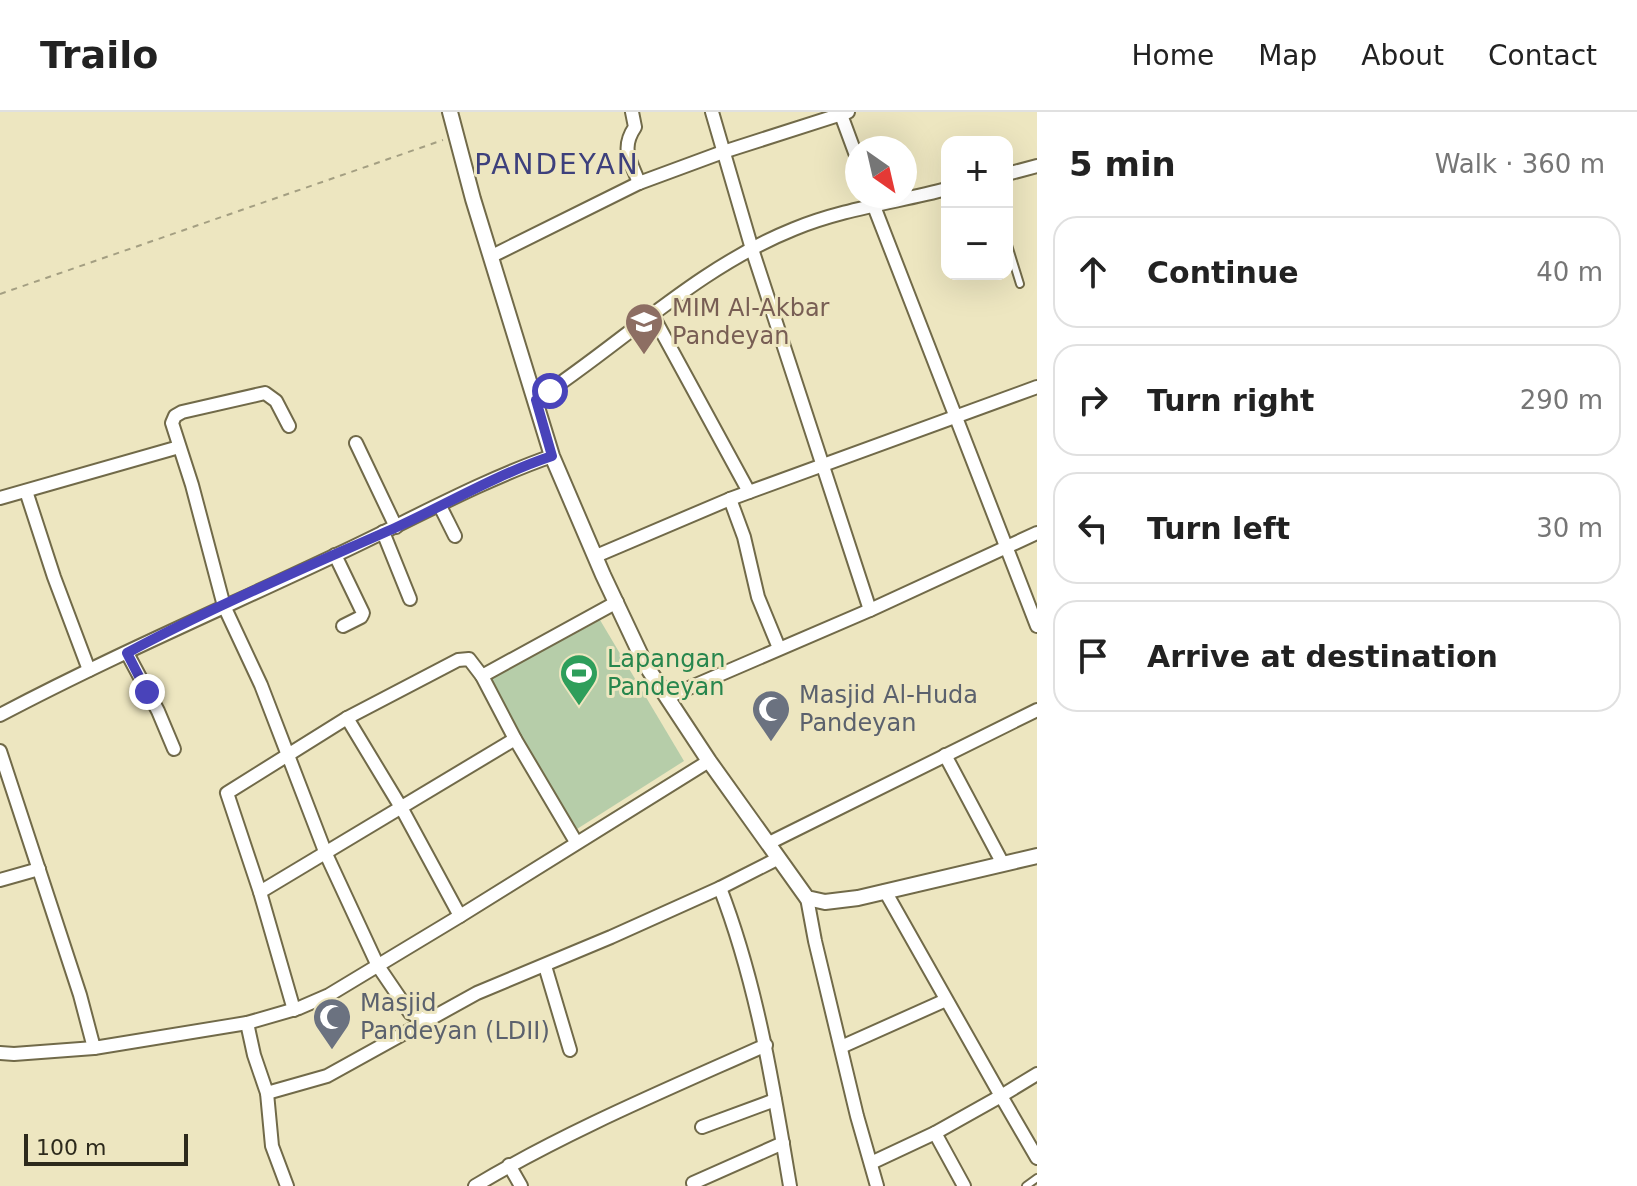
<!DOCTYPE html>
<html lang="en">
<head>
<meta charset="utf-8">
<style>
  body { margin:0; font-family:"DejaVu Sans",sans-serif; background:#f2f2f2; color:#222 }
  .controls { position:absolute; right:24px; top:24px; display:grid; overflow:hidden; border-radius:16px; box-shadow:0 8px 32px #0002 }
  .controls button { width:72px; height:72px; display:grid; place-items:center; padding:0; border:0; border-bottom:2px solid #e0e0e0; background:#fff; color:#222; font:40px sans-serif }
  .compass { position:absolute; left:845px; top:24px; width:72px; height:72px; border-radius:50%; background:#fff; box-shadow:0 8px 32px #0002; rotate:146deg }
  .scale { position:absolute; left:24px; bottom:20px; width:164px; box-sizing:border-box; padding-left:8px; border:4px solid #2d2a1c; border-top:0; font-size:22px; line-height:28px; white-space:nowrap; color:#2d2a1c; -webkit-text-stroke:6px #ede6c0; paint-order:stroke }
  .stop { position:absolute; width:24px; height:24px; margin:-18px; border:6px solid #4943ba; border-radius:50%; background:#fff }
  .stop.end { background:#4943ba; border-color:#fff; box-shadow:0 2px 8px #0008 }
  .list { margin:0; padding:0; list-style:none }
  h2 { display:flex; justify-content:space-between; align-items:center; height:104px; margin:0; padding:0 32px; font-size:34px }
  h2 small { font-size:26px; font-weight:400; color:#767676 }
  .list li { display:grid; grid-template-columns:52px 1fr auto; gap:24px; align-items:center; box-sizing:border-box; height:112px; margin:0 16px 16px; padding:0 16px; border:2px solid #e0e0e0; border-radius:24px }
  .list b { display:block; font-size:30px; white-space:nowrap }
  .list em { font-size:26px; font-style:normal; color:#767676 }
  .icon { flex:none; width:44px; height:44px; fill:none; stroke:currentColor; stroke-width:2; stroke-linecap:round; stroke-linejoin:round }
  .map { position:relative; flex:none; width:1037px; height:1074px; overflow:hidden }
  header { display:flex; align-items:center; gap:48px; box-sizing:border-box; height:112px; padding:0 40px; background:#fff; border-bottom:2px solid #e0e0e0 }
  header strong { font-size:38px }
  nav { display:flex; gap:44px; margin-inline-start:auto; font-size:28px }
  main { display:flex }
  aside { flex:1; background:#fff }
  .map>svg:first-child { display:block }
</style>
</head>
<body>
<header>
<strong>Trailo</strong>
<nav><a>Home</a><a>Map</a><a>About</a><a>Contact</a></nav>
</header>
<main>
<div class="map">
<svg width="1037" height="1074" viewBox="0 0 1037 1074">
  <rect width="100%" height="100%" fill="#ede6c0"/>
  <polygon fill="#b6cda9" points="600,508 684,649 577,717 521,623 491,567"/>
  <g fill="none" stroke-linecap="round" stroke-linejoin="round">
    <g stroke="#716a49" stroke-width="10">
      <g id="service">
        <polyline points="1007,130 1020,172"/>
        <polyline points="1026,1074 1037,1066"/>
      </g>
    </g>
    <g stroke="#716a49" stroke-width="16">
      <g id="minor">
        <path d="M632,0L635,15C620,37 631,49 639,71"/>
        <polyline points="712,0 752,137 870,498"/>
        <polyline points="840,0 857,46"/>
        <polyline points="1007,62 1037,54"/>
        <polyline points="870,84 1037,514"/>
        <polyline points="492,144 639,71 723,40 848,0"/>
        <polyline points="652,202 749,380"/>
        <path d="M536,288C623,231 697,156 794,117C842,97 897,90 947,77"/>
        <polyline points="289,314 276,289 265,281 182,300 175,304 172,311 192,373 224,494 261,573 326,742 378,854 410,901 427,908"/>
        <polyline points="356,331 396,415"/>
        <polyline points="26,379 54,465 89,558"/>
        <polyline points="0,386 179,335"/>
        <polyline points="730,387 744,425 758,485 779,536"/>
        <polyline points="440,394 455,424"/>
        <polyline points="383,420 410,487"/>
        <polyline points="335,443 363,501 361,505 343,514"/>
        <polyline points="596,444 730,387 1037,275"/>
        <polyline points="127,541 158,599 174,637"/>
        <polyline points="668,585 870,498 1037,421"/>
        <path d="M0,603C110,545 224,496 336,443C407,410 480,369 552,344"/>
        <polyline points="347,606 402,697 460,804"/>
        <polyline points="0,639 80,883 94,936 247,911 299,896 329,883 460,804 709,649"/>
        <polyline points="945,643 1003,752"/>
        <polyline points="576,730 515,627 482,564 617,490"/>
        <polyline points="769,731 1037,598"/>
        <polyline points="0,768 39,757"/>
        <path d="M720,776C757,872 773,973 790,1074"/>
        <polyline points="260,780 515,627"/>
        <polyline points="807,786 815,829 857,1004 877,1074"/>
        <polyline points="545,854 570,938"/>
        <polyline points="294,898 260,780 227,681 347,606 458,548 469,547 482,564"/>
        <polyline points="247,911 254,943 267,981 272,1034 287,1074"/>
        <polyline points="841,935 946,888"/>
        <polyline points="0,941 14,942 94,936"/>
        <polyline points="1037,962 1001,984 1037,1046"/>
        <polyline points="267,981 327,964 477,881 611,825 720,776 779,746"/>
        <polyline points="702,1015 775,988"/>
        <polyline points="935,1021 964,1074"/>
        <polyline points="871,1051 935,1021 1001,984 885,779"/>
        <polyline points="509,1053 521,1074"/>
        <polyline points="693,1071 783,1031"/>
        <path d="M475,1074C567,1019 668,977 766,933"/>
      </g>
    </g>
    <g stroke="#716a49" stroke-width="18">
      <polyline id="tertiary" points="450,0 473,87 552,344 603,463 645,552 709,649 807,786 825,790 858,786 1037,744"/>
    </g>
    <polyline stroke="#a49f82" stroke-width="2" stroke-dasharray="6 6" stroke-linecap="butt" points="0,182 443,28"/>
    <use href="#service" stroke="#fff" stroke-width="6"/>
    <use href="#minor" stroke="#fff" stroke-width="12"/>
    <use href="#tertiary" stroke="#fff" stroke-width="14"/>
  </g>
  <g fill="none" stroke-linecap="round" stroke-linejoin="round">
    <path stroke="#4943ba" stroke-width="10" d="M147,580L127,541C214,494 307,455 397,415C449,391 498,362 552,344L536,288L550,279"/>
  </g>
  <defs>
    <g id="school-pin" transform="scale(2)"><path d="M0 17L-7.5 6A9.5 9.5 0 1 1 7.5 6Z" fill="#8d6e63" stroke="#ede6c0"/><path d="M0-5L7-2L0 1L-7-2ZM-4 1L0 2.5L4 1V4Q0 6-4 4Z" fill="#fff"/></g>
    <g id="stadium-pin" transform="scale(2)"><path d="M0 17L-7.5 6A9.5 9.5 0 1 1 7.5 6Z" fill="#2e9e5b" stroke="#ede6c0"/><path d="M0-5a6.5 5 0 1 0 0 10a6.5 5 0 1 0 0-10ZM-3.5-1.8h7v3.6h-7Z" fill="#fff"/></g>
    <g id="mosque-pin" transform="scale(2)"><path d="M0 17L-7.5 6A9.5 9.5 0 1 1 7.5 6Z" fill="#6b7280" stroke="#ede6c0"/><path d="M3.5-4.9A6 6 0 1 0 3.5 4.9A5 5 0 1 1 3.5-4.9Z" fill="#fff"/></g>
  </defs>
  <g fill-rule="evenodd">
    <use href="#school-pin" x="644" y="210"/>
    <use href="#stadium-pin" x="579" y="561"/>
    <use href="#mosque-pin" x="771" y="597"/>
    <use href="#mosque-pin" x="332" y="905"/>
  </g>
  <g text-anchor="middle" stroke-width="6" stroke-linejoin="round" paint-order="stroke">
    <g font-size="24" fill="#785e54" stroke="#ede6c0" text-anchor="start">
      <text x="672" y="204">MIM Al-Akbar<tspan x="672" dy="28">Pandeyan</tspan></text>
    </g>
    <g font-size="24" fill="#27864d" stroke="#ede6c0" text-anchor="start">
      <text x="607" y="555">Lapangan<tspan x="607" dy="28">Pandeyan</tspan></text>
    </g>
    <g font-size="24" fill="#5b616d" stroke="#ede6c0" text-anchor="start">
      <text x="799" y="591">Masjid Al-Huda<tspan x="799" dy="28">Pandeyan</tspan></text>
      <text x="360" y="899">Masjid<tspan x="360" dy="28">Pandeyan (LDII)</tspan></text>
    </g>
    <g font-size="28" letter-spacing="2" fill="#3d407c" stroke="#ede6c0">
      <text x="557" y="62">PANDEYAN</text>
    </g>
  </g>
</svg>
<div class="controls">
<button>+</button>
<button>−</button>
</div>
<svg class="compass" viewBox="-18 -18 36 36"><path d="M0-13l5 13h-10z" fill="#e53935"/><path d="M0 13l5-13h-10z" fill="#767676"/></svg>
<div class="scale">100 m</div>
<div class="stop" style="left:550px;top:279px"></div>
<div class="stop end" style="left:147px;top:580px"></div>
</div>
<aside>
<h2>5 min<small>Walk · 360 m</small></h2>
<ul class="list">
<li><svg class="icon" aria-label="ahead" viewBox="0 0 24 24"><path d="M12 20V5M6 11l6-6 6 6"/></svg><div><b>Continue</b></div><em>40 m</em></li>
<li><svg class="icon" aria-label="right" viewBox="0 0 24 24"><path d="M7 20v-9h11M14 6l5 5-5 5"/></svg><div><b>Turn right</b></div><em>290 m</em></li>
<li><svg class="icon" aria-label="left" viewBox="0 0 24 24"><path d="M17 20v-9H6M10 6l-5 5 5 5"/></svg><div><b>Turn left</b></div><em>30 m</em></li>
<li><svg class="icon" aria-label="arrive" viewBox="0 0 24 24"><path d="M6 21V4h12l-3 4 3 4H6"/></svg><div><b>Arrive at destination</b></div></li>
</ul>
</aside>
</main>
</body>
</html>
